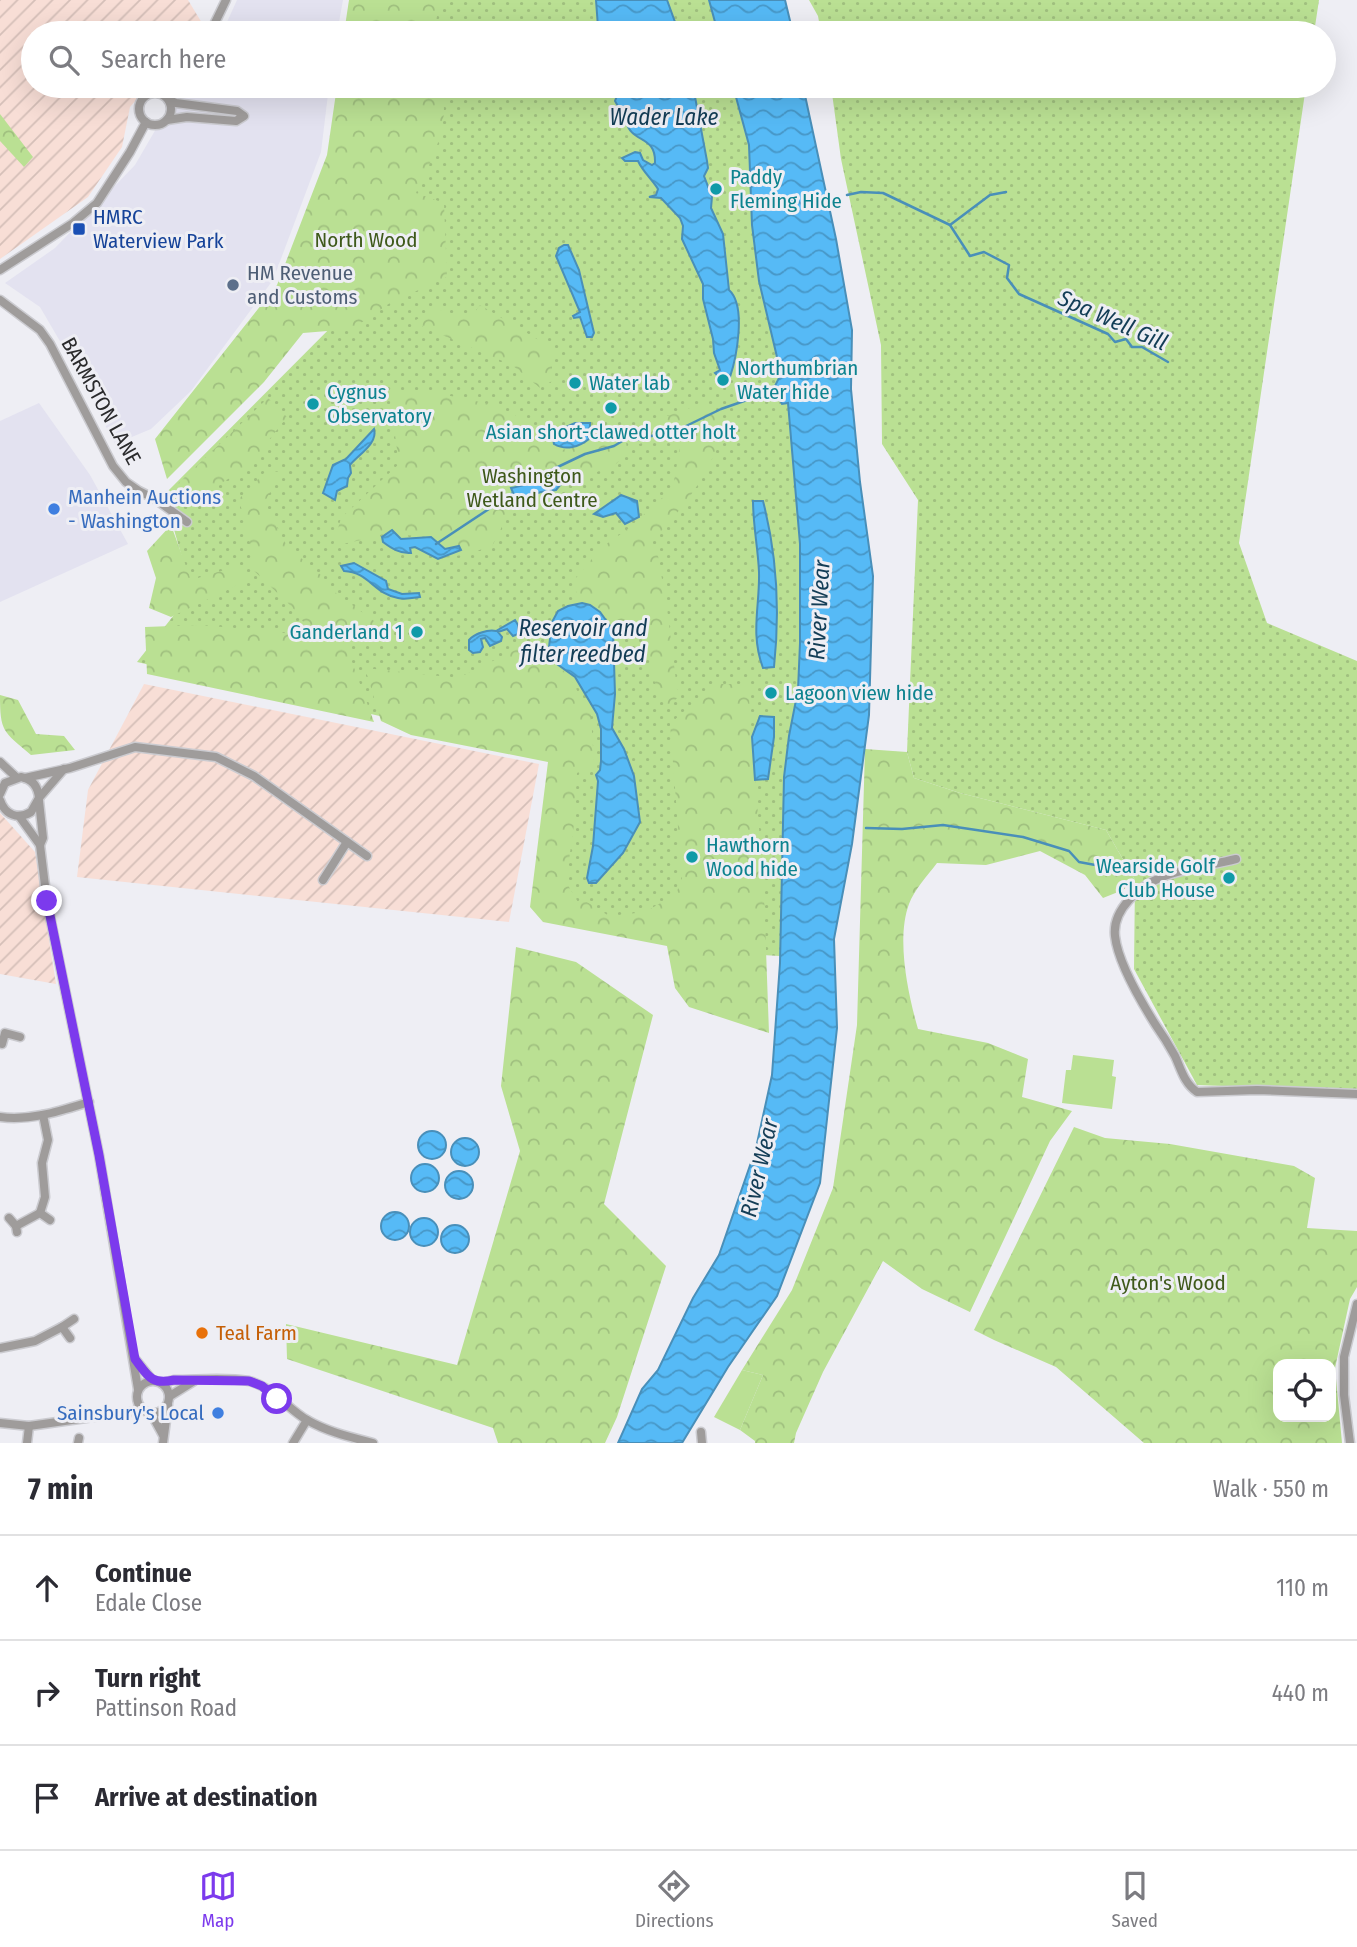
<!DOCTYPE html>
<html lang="en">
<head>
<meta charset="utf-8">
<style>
  body { margin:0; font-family:"Fira Sans Condensed",sans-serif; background:#f7f7f7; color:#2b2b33 }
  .controls { position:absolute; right:21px; bottom:21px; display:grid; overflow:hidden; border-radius:14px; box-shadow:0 7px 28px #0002 }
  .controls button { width:63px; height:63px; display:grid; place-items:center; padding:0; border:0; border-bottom:2px solid #e1e1e2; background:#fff; color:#2b2b33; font:35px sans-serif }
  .stop { position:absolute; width:21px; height:21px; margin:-16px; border:5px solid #7c3aed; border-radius:50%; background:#fff }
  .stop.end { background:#7c3aed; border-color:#fff; box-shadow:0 2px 7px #0008 }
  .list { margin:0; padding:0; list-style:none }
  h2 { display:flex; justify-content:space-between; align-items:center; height:91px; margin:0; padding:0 28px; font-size:30px }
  h2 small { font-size:23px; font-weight:400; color:#7c7c81 }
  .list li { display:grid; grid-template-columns:46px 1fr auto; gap:21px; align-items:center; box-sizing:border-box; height:105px; padding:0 28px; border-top:2px solid #e1e1e2 }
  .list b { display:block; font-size:26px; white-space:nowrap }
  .list p { margin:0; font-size:23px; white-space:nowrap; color:#7c7c81 }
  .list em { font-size:23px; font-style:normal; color:#7c7c81 }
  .icon { flex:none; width:38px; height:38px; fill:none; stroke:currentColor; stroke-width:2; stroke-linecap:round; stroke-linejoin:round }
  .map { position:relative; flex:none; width:1357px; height:1443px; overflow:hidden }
  .search { position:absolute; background:#fff; box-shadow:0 7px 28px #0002; left:21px; right:21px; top:21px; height:77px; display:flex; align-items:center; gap:18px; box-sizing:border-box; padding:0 24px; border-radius:38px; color:#7c7c81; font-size:26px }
  .sheet { height:406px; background:#fff }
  nav { display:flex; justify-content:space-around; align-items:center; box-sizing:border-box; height:98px; border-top:2px solid #e1e1e2; background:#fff; font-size:19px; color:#7c7c81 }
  nav a { display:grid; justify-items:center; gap:4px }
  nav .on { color:#7c3aed }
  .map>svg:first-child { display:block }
</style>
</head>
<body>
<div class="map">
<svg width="1357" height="1443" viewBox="0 0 1357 1443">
  <defs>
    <pattern id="industrial-furrows" width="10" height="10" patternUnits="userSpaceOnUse" patternTransform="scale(1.75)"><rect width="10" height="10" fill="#f8ded6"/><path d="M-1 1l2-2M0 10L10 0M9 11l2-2" fill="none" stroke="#d5bfb8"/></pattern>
    <pattern id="green-dots" width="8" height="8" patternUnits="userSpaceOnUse" patternTransform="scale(1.75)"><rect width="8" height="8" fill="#bae093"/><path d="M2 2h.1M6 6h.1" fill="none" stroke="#a0c07f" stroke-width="1.8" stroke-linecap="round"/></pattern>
    <pattern id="forest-crowns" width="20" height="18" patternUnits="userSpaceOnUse" patternTransform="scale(1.75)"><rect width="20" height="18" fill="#bae093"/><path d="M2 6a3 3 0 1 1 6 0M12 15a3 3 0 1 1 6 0" fill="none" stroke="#a0c07f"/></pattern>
    <pattern id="water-waves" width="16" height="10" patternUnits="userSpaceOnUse" patternTransform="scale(1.75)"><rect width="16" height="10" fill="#56baf6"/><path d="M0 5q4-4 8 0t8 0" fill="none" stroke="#4797c7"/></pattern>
  </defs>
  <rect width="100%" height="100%" fill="#eeeef4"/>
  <g fill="#e3e2f0">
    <polygon points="237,0 343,0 337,33 222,33"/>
    <polygon points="181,86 329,86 321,152 273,280 191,391 151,429 115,444 75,367 40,307 5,283 55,248 135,165"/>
    <polygon points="39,403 90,475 128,544 0,602 0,421"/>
  </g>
  <g fill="url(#industrial-furrows)">
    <polygon points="0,0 188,0 205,28 200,33 33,33 33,86 148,86 130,107 122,147 88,197 0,259"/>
    <polygon points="144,684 539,764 509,922 77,877 88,790"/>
    <polygon points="0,813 35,852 56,984 0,974"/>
  </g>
  <g fill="url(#green-dots)">
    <polygon points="404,0 709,0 718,33 398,33"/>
    <polygon points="809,0 1319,0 1314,33 821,33 818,16"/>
    <polygon points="388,86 733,86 749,145 752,225 759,281 781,374 775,386 769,389 770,394 777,394 782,403 788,402 800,544 800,643 798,690 784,777 780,956 727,953 550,922 560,756 137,662 192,592 164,495 370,288"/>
    <polygon points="831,86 1306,86 1239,543 1267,623 1357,661 1357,1091 1197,1085 1134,969 1135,880 1106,830 960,793 914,778 907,752 918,500 882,444 881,345 841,159"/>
  </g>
  <g fill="url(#forest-crowns)" fill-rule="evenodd">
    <polygon points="349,0 441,0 433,33 344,33"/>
    <path d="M337,86H440C453,121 431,162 416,193L444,203L447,277L390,303L352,329L303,333L264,382L167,479L155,439L277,285L327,155Z"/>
    <polygon points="0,114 33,157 24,167 0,141"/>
    <polygon points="480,305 552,348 552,381 540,388 512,365 412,322 437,309 469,319"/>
    <polygon points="389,391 436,393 485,403 522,418 537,437 561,434 559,451 624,432 628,453 616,464 575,481 554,477 534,478 517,491 529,494 533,498 507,507 500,532 492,546 467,554 434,560 445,549 431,537 404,535 398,529 371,538 333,546 341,518 399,464"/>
    <polygon points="268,398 287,417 247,468 180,507 167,494"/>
    <path d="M707,402L723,417C720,466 682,508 651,543L657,550L667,608L678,697L669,707L656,689L647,645L640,627L616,633L602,609L577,601L575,579L602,547L628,529L673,488L682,434L680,427L637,445L630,429Z"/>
    <polygon points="266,471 282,472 264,503 287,546 322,576 333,591 385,629 308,628 292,607 251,568 253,557 239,499"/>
    <polygon points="171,525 191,580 238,566 246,581 171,617 149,608 156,578 147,551"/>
    <polygon points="199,625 272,631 345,643 374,722 147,674 145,627"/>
    <polygon points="540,644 570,678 591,715 594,764 577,773 574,824 566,882 578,902 587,902 609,916 645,912 676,894 682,878 670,724 714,684 748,684 764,894 769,1033 689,1007 675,988 667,946 543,922 530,907 548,762 411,735 381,721 365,668 458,678 519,648"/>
    <path d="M0,695L18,700L36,734L64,736L75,750L31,755C3,731 0,732 0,695Z"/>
    <path d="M865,749L907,752L914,778L960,793L1106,830L1135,880L1123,890L1103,898L1085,875L1040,851L986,865L937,863C928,875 914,890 909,904C896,939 908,994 918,1029L988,1043L1028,1059L1022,1097L1072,1111L1050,1141L970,1312L922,1289L883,1261L823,1372L796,1433L794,1443H755V1441L740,1430L763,1375L742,1370L792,1290L833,1188L857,1025Z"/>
    <polygon points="516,947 576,962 653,1015 604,1204 666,1266 617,1417 605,1443 498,1443 493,1428 287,1359 286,1324 457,1365 520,1151 501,1086"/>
    <path d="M1074,1127L1105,1138L1170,1144L1294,1166L1315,1178L1307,1228L1357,1231V1287L1350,1299L1335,1368L1342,1443H1144L1056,1367L994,1340L974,1330ZM1278,1364H1331V1417H1278Z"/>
  </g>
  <g fill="#bae093">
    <polygon points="1073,1055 1114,1060 1112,1076 1116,1077 1112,1109 1062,1103 1066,1070 1071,1070"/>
    <polygon points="742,1370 763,1375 740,1430 714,1417"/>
  </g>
  <g fill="url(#water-waves)" stroke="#498fb9" stroke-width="2">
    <polygon points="596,0 667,0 679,33 602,33 598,27"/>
    <polygon points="709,0 785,0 793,33 718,33"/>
    <path d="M621,86H693L707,161L708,168L704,176L712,197L711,208L723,234L729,290C747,306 736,359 730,377H719L715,373L720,370L714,353L713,339L703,299V284L682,239L683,226L680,218L661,198L649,197L656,195L658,189C652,179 643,172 638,161H625L622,158L635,152L640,153L643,160L652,165L655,163C656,134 631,144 626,121C625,117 626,113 625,109L619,108L615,101Z"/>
    <polygon points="733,86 803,86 836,239 852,330 851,389 860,482 873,576 869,715 852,844 834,939 837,1028 820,1183 777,1296 728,1367 682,1443 618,1443 642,1389 658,1370 693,1298 719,1255 756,1148 772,1075 780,963 784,777 789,736 798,690 800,643 800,544 788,403 782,404 777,394 770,394 769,388 775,386 781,374 759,281 752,225 749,145"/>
    <polygon points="564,245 568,245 579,270 594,333 592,337 587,337 580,317 574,318 573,316 580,312 556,256 559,248"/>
    <path d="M575,423H590V429L587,432L589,439C579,447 566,451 554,444L552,433Z"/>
    <path d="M374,429C378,444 359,454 350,465L351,473L348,478L347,486L337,491L335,500L323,493L333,465L346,459Z"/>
    <path d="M557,473L561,484L556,490L541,492L516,500L511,488C516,487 524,486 528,483C538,476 541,473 554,475Z"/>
    <polygon points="621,495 637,501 639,517 625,524 616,513 603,517 594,514"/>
    <path d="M753,501H763C777,555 780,611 774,667L763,668C750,633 760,606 759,572C758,548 753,525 753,501Z"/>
    <path d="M392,530L401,539L431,537L445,549L459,546L461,550L438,559L415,547L410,548L411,553C400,554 391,548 383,542L382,537Z"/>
    <path d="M354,563L386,581L388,589L402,594L419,593L420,597C413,598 405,600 398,598C374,594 369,572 344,571L341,566Z"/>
    <polygon points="582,603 590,605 600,612 613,630 615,694 612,728 624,749 634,776 640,822 623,853 596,883 589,883 587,878 593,846 598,781 596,775 600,770 601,761 601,729 597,714 575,677 557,664 549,647 552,622 558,611 568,606"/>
    <path d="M515,620L518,625V634L513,636L507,629L498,632L502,637L501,641L490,646L485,638L481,639L483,647L480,652L473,653L469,650V640C474,634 488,629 496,631Z"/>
    <polygon points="760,716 774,717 774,737 768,779 755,780 752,737"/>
    <circle cx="432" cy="1145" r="14"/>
    <circle cx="465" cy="1152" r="14"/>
    <circle cx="425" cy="1178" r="14"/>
    <circle cx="459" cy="1185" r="14"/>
    <circle cx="395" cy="1226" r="14"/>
    <circle cx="424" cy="1232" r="14"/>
    <circle cx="455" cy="1239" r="14"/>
  </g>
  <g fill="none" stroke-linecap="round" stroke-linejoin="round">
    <g stroke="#498fb9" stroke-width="2.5">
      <polyline points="847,195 861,192 883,193 950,225 970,256 984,252 1009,265 1007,278 1019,294 1108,334 1115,342 1126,339 1132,347 1142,347 1168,362"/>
      <polyline points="826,200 839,197"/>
      <polyline points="950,225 990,195 1006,192"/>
      <polyline points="636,440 682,428 721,409 770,392"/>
      <polyline points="543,474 585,454 614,446 624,440"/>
      <polyline points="436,544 513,493"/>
      <polyline points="866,828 902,829 943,825 1023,837 1069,851 1079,862 1117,869"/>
    </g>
    <g stroke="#cbcbd0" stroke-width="11">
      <g id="minor">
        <polyline points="210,33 226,0"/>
        <circle cx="155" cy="109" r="16"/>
        <polyline points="167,120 187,117 236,121 244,116 237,111 176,103 169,100"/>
        <polyline points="0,270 73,223 97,203 130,152 146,122"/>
        <polyline points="0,300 40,330 50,344 113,466 126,482 139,491 155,499 187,522"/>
        <polyline points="0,762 16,777"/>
        <polyline points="25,778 70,768 135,747 216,757 254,776 367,856"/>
        <path d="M0,794L5,783L21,777C32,779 38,786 39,798L31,812C18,820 5,815 0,800"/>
        <polyline points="39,798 64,769"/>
        <polyline points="39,801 43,838 40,845 47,902 99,1155 138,1389"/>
        <polyline points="19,816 40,845"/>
        <path d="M1236,859C1212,865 1185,868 1162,877C1140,886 1112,909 1115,936C1118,963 1140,1000 1155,1024C1162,1034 1169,1045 1175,1056C1181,1069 1184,1083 1197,1092L1257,1090L1357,1094"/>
        <polyline points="323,880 347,842"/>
        <polyline points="2,1044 5,1033 20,1037"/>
        <path d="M0,1117C31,1121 60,1111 89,1102"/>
        <polyline points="40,1213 45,1197 42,1163 48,1140 43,1115"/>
        <polyline points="9,1218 16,1226 17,1232"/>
        <polyline points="16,1226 40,1213 50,1220"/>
        <polyline points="70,1338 62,1327 74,1319"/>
        <polyline points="0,1348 35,1341 62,1327"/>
        <polyline points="135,1359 152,1380"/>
        <circle cx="153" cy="1397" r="16"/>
        <path d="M162,1383L174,1380C198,1380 225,1377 249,1381C271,1386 288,1409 307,1420C328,1432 350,1437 373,1443"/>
        <polyline points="170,1396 194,1381"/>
        <polyline points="151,1413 163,1435"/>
        <polyline points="0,1423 29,1426 143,1410"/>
        <polyline points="701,1432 702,1443"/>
        <polyline points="27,1443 29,1426"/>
        <polyline points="78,1443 79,1438"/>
        <polyline points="163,1443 168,1405"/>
        <polyline points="293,1443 307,1420"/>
        <polyline points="1350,1443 1344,1395 1344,1357 1357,1304"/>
      </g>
    </g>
    <use href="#minor" stroke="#9f9c9b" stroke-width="8"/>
  </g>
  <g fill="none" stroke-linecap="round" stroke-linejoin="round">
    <path stroke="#7c3aed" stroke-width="9" d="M47,901L99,1155L135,1359C148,1376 151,1385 174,1380L249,1381L262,1386L277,1399"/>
  </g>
  <g fill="#0f9aa8" stroke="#eeeef4" stroke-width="2.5">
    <circle cx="716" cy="189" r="7"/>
    <circle cx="723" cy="380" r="7"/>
    <circle cx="575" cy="383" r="7"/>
    <circle cx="313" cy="404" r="7"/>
    <circle cx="611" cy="408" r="7"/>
    <circle cx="417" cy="632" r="7"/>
    <circle cx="771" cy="693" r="7"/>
    <circle cx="692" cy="857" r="7"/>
    <circle cx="1229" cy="878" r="7"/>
  </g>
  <rect fill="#1a4fb4" stroke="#eeeef4" stroke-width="2.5" x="72" y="222" width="14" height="14" rx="3.5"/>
  <circle fill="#5c6f8a" stroke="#eeeef4" stroke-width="2.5" cx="233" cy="285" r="7"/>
  <g fill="#3f7fe0" stroke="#eeeef4" stroke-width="2.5">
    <circle cx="54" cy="509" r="7"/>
    <circle cx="218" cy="1413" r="7"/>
  </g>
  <circle fill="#e8710a" stroke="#eeeef4" stroke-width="2.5" cx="202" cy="1333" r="7"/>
  <g text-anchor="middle" stroke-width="6" stroke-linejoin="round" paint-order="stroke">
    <g font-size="21" fill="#0d838f" stroke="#eeeef4" text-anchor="start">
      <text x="730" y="184">Paddy<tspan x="730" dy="24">Fleming Hide</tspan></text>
      <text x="737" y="375">Northumbrian<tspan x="737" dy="24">Water hide</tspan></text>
      <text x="589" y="390">Water lab</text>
      <text x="327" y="399">Cygnus<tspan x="327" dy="24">Observatory</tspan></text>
      <text x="611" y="439" text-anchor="middle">Asian short-clawed otter holt</text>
      <text x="403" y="639" text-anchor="end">Ganderland 1</text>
      <text x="785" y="700">Lagoon view hide</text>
      <text x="706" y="852">Hawthorn<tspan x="706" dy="24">Wood hide</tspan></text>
      <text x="1215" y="873" text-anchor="end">Wearside Golf<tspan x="1215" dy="24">Club House</tspan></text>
    </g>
    <g font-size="21" fill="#164399" stroke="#eeeef4" text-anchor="start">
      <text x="93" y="224">HMRC<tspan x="93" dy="24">Waterview Park</tspan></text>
    </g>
    <g font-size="21" fill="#3e591a" stroke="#eeeef4">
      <text x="366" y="247">North Wood</text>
      <text x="532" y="483">Washington<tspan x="532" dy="24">Wetland Centre</tspan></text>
      <text x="1168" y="1290">Ayton's Wood</text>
    </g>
    <g font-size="21" fill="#4e5e75" stroke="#eeeef4" text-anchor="start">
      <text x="247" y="280">HM Revenue<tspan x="247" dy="24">and Customs</tspan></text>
    </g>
    <g font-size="21" fill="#2a2a2c" stroke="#eeeef4">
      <text transform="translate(101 401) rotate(61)" y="7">BARMSTON LANE</text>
    </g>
    <g font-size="21" fill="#366cbe" stroke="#eeeef4" text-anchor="start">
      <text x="68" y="504">Manhein Auctions<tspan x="68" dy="24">- Washington</tspan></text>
      <text x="204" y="1420" text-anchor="end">Sainsbury's Local</text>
    </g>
    <g font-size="21" fill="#c56008" stroke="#eeeef4" text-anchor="start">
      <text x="216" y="1340">Teal Farm</text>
    </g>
    <g font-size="23" font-style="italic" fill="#133d56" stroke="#eeeef4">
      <text x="664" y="125">Wader Lake</text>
      <text transform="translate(1113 320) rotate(24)" y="8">Spa Well Gill</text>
      <text transform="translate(819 610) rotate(-87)" y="8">River Wear</text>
      <text x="583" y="636">Reservoir and<tspan x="583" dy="26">filter reedbed</tspan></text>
      <text transform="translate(759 1168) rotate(-77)" y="8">River Wear</text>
    </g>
  </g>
</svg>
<div class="controls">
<button><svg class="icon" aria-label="locate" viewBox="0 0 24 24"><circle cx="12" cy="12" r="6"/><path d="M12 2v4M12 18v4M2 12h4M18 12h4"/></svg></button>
</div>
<div class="stop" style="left:277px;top:1399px"></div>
<div class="stop end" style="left:47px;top:901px"></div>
<div class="search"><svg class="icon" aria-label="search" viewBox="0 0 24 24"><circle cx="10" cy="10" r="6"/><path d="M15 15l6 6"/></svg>Search here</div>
</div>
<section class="sheet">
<h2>7 min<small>Walk · 550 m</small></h2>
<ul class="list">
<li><svg class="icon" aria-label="ahead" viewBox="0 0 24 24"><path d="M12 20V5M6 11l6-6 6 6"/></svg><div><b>Continue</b><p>Edale Close</p></div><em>110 m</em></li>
<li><svg class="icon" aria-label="right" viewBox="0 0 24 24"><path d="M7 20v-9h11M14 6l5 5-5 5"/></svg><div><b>Turn right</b><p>Pattinson Road</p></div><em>440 m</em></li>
<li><svg class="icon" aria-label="arrive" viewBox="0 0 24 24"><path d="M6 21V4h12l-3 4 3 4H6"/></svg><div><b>Arrive at destination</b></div></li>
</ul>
</section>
<nav>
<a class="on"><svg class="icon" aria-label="map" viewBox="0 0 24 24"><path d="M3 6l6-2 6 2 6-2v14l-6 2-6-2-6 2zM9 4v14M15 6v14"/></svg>Map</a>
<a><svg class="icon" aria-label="directions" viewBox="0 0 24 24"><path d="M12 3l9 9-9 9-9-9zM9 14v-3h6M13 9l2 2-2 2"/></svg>Directions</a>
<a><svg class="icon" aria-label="saved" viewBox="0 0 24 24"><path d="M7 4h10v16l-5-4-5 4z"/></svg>Saved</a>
</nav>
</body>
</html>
